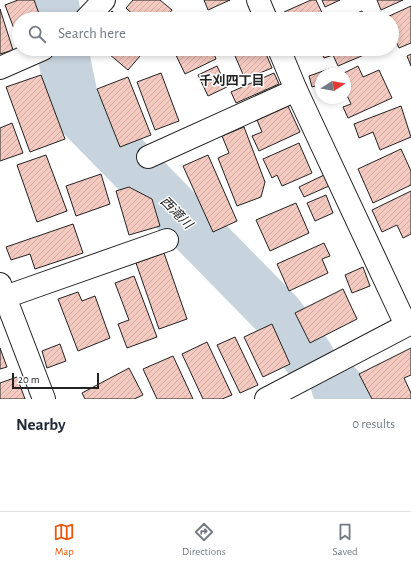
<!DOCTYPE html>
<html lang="en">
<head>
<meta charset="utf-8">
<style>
  body { margin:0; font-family:"Alegreya Sans","Noto Sans JP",sans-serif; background:#f2f2f3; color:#1f2937 }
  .compass { position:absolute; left:315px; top:68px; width:36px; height:36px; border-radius:50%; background:#fff; box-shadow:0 2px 6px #0003; rotate:79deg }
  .scale { position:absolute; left:12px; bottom:10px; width:87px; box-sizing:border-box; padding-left:4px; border:2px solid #222; border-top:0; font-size:11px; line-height:14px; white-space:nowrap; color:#222; -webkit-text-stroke:3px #fff; paint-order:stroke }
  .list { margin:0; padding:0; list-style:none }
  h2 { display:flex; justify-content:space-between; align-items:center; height:52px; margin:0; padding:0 16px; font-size:17px }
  h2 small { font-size:13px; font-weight:400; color:#747a83 }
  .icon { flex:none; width:22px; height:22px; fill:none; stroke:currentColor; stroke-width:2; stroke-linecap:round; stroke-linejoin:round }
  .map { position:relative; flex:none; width:411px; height:399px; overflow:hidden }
  .search { position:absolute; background:#fff; box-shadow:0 2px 6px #0003; left:12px; right:12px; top:12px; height:44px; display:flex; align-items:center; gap:10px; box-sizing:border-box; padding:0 14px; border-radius:22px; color:#747a83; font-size:15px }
  .sheet { height:112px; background:#fff }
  nav { display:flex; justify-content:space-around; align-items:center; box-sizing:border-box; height:56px; border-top:1px solid #e0e1e3; background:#fff; font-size:11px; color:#747a83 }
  nav a { display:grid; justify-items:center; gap:2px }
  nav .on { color:#ea580c }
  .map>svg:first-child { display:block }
</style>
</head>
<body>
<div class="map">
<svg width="411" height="399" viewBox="0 0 411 399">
  <defs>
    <pattern id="building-hatch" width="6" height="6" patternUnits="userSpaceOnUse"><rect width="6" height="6" fill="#f3c9c0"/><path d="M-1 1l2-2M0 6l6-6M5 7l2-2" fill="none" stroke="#d0aca5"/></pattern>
  </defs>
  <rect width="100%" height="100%" fill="#fff"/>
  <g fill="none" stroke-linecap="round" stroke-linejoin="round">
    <g stroke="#c7d3dd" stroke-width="52">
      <polyline points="52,0 55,15"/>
      <polyline points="64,58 74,107 279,316 309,358"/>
      <polyline points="337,386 347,399"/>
    </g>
  </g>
  <g fill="url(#building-hatch)" stroke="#222">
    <polygon points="18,0 34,0 41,19 19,19 19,33 16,34 5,5"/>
    <polygon points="133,0 160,0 172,10 168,15 172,19 138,19 126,8"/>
    <polygon points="204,0 230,0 208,10"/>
    <polygon points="311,0 316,0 325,19 288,19 284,12"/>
    <polygon points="322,0 340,0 325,7"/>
    <polygon points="377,0 403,0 381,10"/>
    <polygon points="411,6 411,43 399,48 392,33 392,19 385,18"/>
    <polygon points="0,9 13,50 0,54"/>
    <polygon points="112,11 121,19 105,19"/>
    <polygon points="362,11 365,19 343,19"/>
    <polygon points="103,49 146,49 128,70"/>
    <polygon points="173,49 212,49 216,59 185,74"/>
    <polygon points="232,49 264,49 272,68 245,79"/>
    <polygon points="320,49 378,49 338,66 333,55 324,58"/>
    <polygon points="411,54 411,66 407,56"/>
    <polygon points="217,66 227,87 208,96 198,75"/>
    <polygon points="358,66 363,77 379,70 392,98 348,118 343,107 351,104 345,91 345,74 342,74"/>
    <polygon points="329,69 331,74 321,74 321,84 312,87 309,76"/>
    <polygon points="161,73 179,121 155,130 137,82"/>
    <polygon points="274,73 279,84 236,103 231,92"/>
    <polygon points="41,75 65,139 30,152 6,87"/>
    <polygon points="128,77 151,135 120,147 97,89"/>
    <polygon points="288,106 300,132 259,151 252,136 262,132 257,120"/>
    <polygon points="401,106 411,137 380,150 373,132 359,138 354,124"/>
    <polygon points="12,123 23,153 0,161 0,128"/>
    <polygon points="244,127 265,182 261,197 237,206 218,158 229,153 222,136"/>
    <polygon points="299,143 312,173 282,186 277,175 272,178 263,159"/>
    <polygon points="401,149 411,171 411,185 373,203 358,169"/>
    <polygon points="46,155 67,211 37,222 17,165"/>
    <polygon points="208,155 237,221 213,232 183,166"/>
    <polygon points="101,174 110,204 76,216 66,186"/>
    <polygon points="324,175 329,186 304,197 299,187"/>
    <polygon points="129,187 152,199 160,226 129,235 116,191"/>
    <polygon points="411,191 411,234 403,238 397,225 382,232 372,210"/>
    <polygon points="326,195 333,213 315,221 307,203"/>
    <polygon points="296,203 309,233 270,251 256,220"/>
    <polygon points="73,224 83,253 35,269 30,254 11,260 6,247"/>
    <polygon points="324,243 330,256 322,259 328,273 289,291 277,264"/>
    <polygon points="164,253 187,319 159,329 136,263"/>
    <polygon points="363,267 370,286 352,293 345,275"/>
    <polygon points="134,276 157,337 127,348 118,324 129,320 115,283"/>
    <polygon points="343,289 357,319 310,343 295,313"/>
    <polygon points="78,292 82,301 95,296 110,338 78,351 58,299"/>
    <polygon points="272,324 290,364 263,377 244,337"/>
    <polygon points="235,337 258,385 240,393 217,345"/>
    <polygon points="207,342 232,395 222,399 203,399 182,354"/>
    <polygon points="60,344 66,361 47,368 42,351"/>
    <polygon points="0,348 7,367 0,369"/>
    <polygon points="411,348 411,375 404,378 411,393 411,399 372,399 359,374"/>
    <polygon points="173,356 193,399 157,399 143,369"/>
    <polygon points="129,368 143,395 134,399 85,399 82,393"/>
    <polygon points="17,377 25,399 0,399 0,383"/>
  </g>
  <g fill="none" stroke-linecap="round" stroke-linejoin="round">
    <g stroke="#222" stroke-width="24">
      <g id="street">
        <polyline points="258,0 266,19"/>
        <polyline points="86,19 104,0"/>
        <polyline points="279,49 296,90 406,325"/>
        <polyline points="0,68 43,49"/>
        <polyline points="148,157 296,90"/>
        <polyline points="0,284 44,399"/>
        <polyline points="5,297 167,240"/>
        <polyline points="266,399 411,323"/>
      </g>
    </g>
    <use href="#street" stroke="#fff" stroke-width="22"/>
  </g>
  <g text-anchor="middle" stroke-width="3" stroke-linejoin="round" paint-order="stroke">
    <g font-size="13" font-weight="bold" fill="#222" stroke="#fff">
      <text x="232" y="85">千刈四丁目</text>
    </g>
    <g font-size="13" font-style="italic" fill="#222" stroke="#fff">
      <text transform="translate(177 212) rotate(45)" y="5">西滝川</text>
    </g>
  </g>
</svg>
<svg class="compass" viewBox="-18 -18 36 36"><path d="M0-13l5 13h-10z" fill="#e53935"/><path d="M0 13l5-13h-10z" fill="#747a83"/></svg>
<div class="scale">20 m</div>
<div class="search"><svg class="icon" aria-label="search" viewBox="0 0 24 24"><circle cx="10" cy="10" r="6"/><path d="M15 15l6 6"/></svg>Search here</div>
</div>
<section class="sheet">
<h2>Nearby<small>0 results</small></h2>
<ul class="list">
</ul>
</section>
<nav>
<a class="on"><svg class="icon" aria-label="map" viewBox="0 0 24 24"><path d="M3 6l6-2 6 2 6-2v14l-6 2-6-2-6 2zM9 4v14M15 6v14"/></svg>Map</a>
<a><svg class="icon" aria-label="directions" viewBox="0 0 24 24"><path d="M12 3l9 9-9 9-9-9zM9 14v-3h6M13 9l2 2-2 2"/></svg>Directions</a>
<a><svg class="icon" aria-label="saved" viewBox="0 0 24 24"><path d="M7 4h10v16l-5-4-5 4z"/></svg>Saved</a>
</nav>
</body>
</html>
